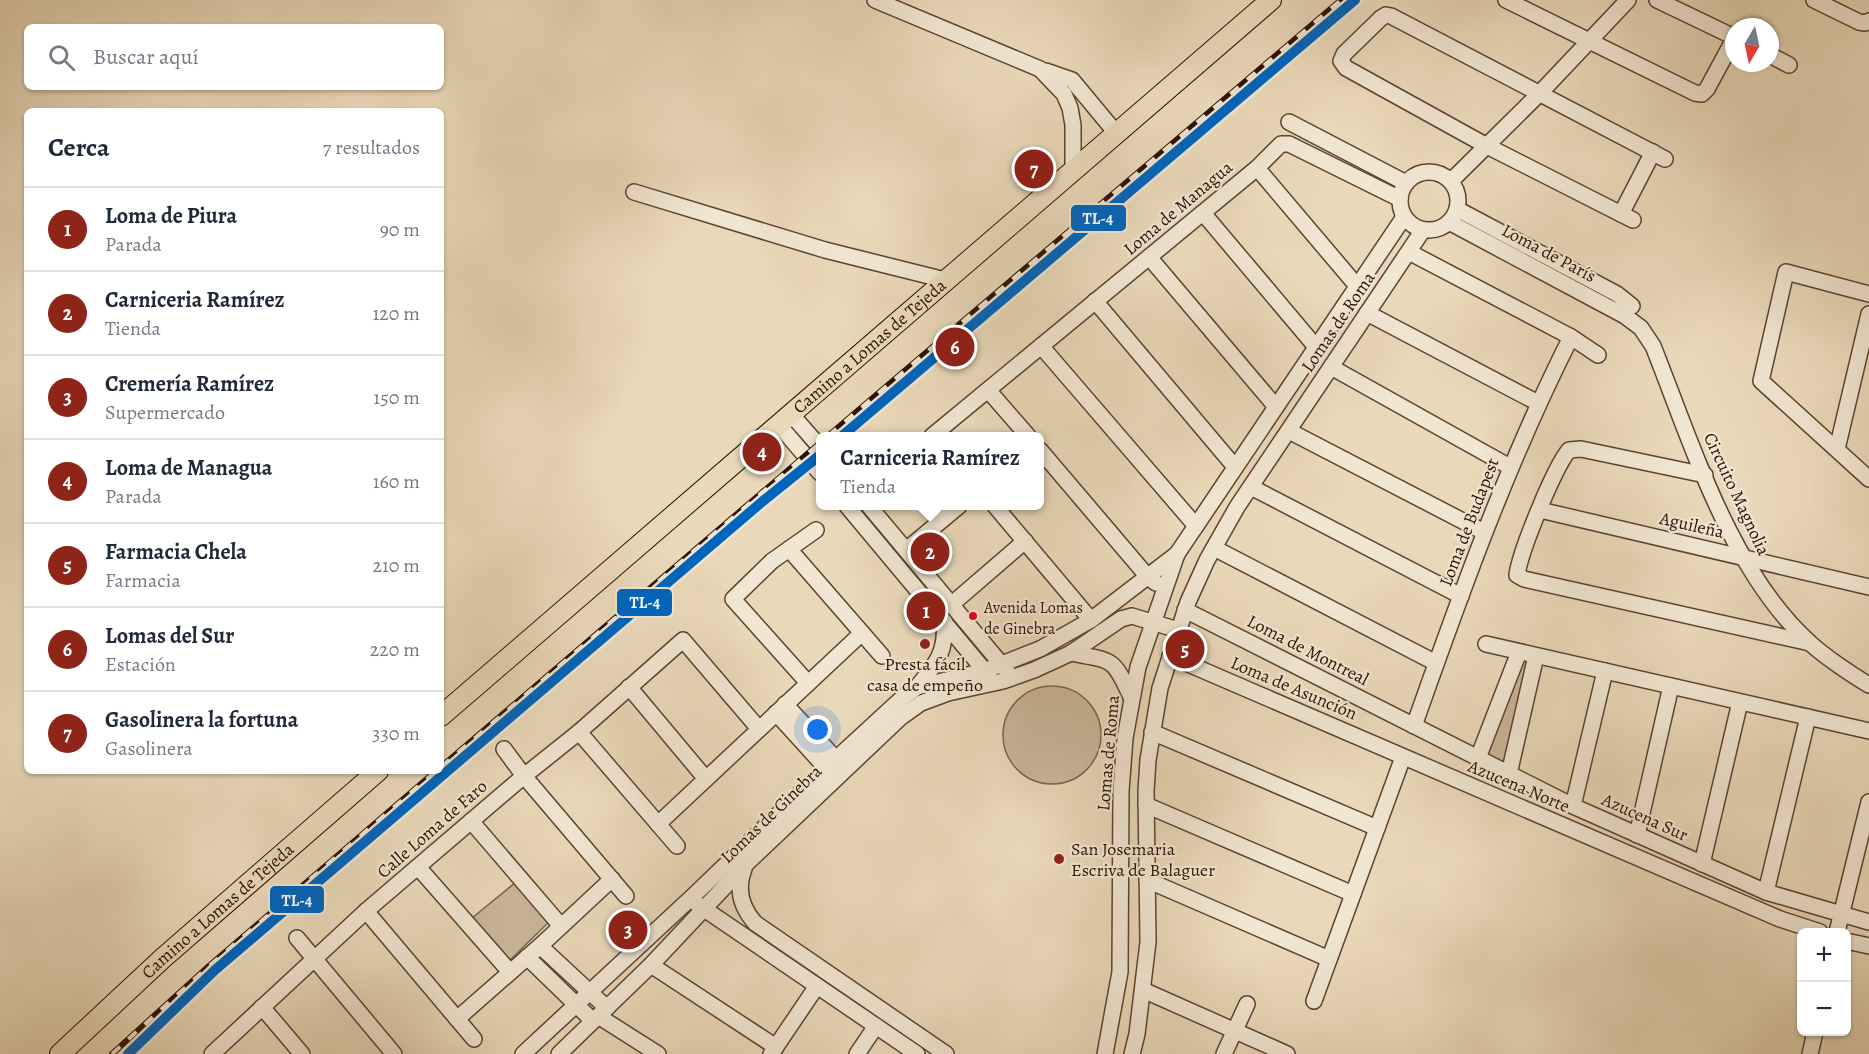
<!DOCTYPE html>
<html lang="es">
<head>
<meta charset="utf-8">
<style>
  body { margin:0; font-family:Alegreya,serif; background:#f6f6f7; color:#1f2937 }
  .controls { position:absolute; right:18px; bottom:18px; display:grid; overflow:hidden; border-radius:9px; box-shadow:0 2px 4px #0004 }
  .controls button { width:54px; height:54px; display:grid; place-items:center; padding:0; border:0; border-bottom:2px solid #e0e1e3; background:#fff; color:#1f2937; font:30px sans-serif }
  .compass { position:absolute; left:1725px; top:18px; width:54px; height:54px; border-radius:50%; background:#fff; box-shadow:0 2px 4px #0004; rotate:189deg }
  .you { position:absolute; left:818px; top:730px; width:21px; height:21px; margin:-15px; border:4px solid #fff; border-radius:50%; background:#1a73e8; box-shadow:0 0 0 9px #1a73e833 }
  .badge { display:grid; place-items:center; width:39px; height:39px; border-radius:50%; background:#8f2418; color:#fff; font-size:20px; font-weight:700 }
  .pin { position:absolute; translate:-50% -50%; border:3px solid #fff; box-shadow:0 2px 6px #0006 }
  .popup { position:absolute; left:816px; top:432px; width:228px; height:78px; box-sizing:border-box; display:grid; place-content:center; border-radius:9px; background:#fff; filter:drop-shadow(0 2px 4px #0005); font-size:20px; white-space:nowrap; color:#747a83 }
  .popup b { font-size:22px; color:#1f2937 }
  .popup::after { content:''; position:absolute; left:50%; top:100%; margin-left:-12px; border:12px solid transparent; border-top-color:#fff }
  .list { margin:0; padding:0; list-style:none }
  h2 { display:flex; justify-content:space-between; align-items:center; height:78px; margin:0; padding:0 24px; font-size:26px }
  h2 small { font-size:20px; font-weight:400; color:#747a83 }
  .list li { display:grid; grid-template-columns:39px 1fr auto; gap:18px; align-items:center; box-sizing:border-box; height:84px; padding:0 24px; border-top:2px solid #e0e1e3 }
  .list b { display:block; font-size:22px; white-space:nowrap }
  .list p { margin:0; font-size:20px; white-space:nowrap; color:#747a83 }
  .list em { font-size:20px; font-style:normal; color:#747a83 }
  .icon { flex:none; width:33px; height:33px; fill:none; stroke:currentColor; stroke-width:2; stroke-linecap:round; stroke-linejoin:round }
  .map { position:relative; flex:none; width:1869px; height:1054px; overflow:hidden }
  .search { position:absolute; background:#fff; box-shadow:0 2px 4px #0004; left:24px; top:24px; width:420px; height:66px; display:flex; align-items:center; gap:15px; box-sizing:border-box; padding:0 21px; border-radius:9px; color:#747a83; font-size:22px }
  .panel { position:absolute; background:#fff; box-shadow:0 2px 4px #0004; left:24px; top:108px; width:420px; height:666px; border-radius:9px }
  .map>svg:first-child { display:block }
</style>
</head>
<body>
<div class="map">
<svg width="1869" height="1054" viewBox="0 0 1869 1054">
  <rect width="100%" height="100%" fill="#e9d8b9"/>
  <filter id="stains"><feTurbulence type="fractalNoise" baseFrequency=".00333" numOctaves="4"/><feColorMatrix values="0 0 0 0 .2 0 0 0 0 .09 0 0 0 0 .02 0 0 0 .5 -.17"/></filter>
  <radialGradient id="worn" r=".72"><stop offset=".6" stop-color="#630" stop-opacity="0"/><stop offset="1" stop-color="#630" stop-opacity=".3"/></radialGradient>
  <g fill="#c9b69a" stroke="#7b634e" stroke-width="1.5">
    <polygon points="1521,660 1530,662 1506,766 1487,757"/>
    <circle cx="1052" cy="735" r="49"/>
    <polygon points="516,882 548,923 507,963 472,918"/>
  </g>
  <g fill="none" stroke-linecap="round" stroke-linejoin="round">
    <g stroke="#5c4230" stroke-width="18">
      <g id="minor">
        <polyline points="875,0 1040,69 1064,94 1070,108 1073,125 1073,171"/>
        <polyline points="1506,0 1695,93 1702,94 1707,89 1734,39"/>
        <polyline points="1657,0 1734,37"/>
        <polyline points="1814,0 1859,22 1865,23 1869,21"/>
        <polyline points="1770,55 1789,65"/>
        <polyline points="1046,71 1072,80 1116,133"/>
        <polyline points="1289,122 1406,183"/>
        <polyline points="1257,168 1357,286"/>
        <circle cx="1429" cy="201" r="29"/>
        <polyline points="1451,181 1540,93 1628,0"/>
        <polyline points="634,192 825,250 945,280"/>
        <polyline points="1457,209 1617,294 1632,306"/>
        <polyline points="1203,213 1316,347"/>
        <polyline points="1621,214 1653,152"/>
        <polyline points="1633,220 1487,146 1346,68 1341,61 1344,54 1381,18 1386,15 1391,16 1665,159"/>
        <path d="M1449,222L1625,316L1641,328L1653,346C1691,441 1731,573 1810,643C1824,656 1852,675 1869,685"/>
        <polyline points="1409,252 1571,337 1598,355"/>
        <polyline points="1149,257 1276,407"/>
        <polyline points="1869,294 1786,272 1761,381 1869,479"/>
        <polyline points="1095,301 1235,467"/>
        <polyline points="1367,313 1538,403"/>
        <polyline points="1041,346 1196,526"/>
        <polyline points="1331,367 1510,467"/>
        <polyline points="988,390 1028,436"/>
        <polyline points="791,414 820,447"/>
        <polyline points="778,424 820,473"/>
        <polyline points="1289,431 1484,532"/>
        <polyline points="932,436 1257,168 1281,144 1289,144 1400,199"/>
        <polyline points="1837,449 1869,314"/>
        <polyline points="1040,450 1148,577 1156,583"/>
        <path d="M1705,475L1581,449L1569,450C1554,468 1520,552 1517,575L1524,579L1810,643"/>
        <polyline points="1251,487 1461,596"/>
        <polyline points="847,506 989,676"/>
        <polyline points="869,506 1007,671"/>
        <polyline points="995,506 1091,620"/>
        <polyline points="1540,510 1869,587"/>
        <polyline points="1214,548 1436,663"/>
        <polyline points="789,549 882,656"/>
        <polyline points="906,550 959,506"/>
        <polyline points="952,604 1025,541"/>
        <polyline points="1185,610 1573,806 1766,892 1869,922"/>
        <polyline points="1486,644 1869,731"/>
        <path d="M1071,653C1113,661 1113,657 1131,697"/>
        <polyline points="1170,656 1780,919 1820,932"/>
        <polyline points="808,683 733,599 772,561 816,530"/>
        <polyline points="629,687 706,779"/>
        <path d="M917,687C936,664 947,652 944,621"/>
        <polyline points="785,704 836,759"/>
        <polyline points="776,713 826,768"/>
        <path d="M1414,726C1461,593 1507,464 1571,337"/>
        <polyline points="579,732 677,846"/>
        <polyline points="1152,732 1377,828"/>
        <polyline points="504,749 524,776 626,896"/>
        <polyline points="1478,758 1519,652"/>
        <polyline points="1509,774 1536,656"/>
        <polyline points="1146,805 1353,894"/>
        <polyline points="1573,806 1605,671"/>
        <polyline points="471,821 561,926"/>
        <polyline points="658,824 862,633"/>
        <polyline points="1637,835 1671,686"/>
        <polyline points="1702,864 1740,702"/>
        <polyline points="418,867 510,972"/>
        <path d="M744,869C736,889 741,907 755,923L946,1054"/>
        <polyline points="1147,880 1329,959"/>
        <polyline points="1766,892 1808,717"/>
        <polyline points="697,904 917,1054"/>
        <polyline points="366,911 474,1039"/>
        <polyline points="1837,932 1869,802"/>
        <polyline points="297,938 394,1054"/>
        <polyline points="1846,941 1869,946"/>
        <polyline points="540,946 607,1008"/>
        <polyline points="527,957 593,1021"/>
        <polyline points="651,965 776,1047"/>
        <polyline points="1143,990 1287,1054"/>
        <polyline points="1314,1001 1403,757"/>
        <polyline points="262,1007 302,1054"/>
        <polyline points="598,1016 658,1054"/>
        <polyline points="457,1019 540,946 612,879"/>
        <polyline points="212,1054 366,911 524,776 579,732 683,640 759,729"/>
        <polyline points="523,1054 691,898 836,759 900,700 917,687 984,671 1040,649 1091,620 1177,554"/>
        <polyline points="559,1054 651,965 746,864 900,718 921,703 948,693 1003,681 1034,670 1071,653 1121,619 1132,616 1178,630"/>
        <polyline points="771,1054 817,986"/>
        <polyline points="857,1054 876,1026"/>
        <polyline points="1105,1054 1120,972 1121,791 1125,738 1138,667 1177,554 1404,217"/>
        <polyline points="1132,1054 1137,1034 1148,942 1146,791 1148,760 1160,688 1188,602 1207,560 1237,507 1423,230"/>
        <polyline points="1224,1054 1247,1004"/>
        <polyline points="1810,1054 1815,1032"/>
      </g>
    </g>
    <g stroke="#2d1002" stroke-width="22">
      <g id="major">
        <path id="s1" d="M441,716L1271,0"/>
        <path id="s2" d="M60,1054L163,958L378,771"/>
      </g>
    </g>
    <use href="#minor" stroke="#f1e6d2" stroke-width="15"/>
    <use href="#major" stroke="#e9d8b9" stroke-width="20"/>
    <g stroke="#2d1002" stroke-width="6">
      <g id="rail">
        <polyline points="828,436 1341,0"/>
        <polyline points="441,767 820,443"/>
        <polyline points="112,1054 209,966 436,771"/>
      </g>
    </g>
    <use href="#rail" stroke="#f1e6d2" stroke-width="4" stroke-dasharray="11" stroke-linecap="butt"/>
    <g stroke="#f1e6d2" stroke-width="15">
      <g id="rail-1">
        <polyline points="842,436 1355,0"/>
        <polyline points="128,1054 215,970 763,501 820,455"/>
      </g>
    </g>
    <use href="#rail-1" stroke="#0065bd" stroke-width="10"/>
  </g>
  <circle fill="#e4002b" stroke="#f1e6d2" stroke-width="2" cx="973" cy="616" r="5"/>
  <g fill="#8f2418" stroke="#f1e6d2" stroke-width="2">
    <circle cx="925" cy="644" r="6"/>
    <circle cx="1059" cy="859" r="6"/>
  </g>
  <g text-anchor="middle" stroke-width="4.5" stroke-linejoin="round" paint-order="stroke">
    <g font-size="16" fill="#2d1002" stroke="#f1e6d2" text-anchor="start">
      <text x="984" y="613">Avenida Lomas<tspan x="984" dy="21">de Ginebra</tspan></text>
    </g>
    <g font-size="18" fill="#2d1002" stroke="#f1e6d2">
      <text transform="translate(1178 208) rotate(-40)" y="6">Loma de Managua</text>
      <text transform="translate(1549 253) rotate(28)" y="6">Loma de París</text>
      <text transform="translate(1338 322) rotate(-56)" y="6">Lomas de Roma</text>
      <text dy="6" stroke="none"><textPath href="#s1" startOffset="566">Camino a Lomas de Tejeda</textPath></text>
      <text transform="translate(1737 494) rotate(65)" y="6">Circuito Magnolia</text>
      <text transform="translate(1469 522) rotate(-69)" y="6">Loma de Budapest</text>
      <text transform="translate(1692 525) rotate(13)" y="6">Aguileña</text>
      <text transform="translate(1308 650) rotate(27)" y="6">Loma de Montreal</text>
      <text transform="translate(1294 688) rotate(23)" y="6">Loma de Asunción</text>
      <text transform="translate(1108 753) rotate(-85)" y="6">Lomas de Roma</text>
      <text transform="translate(1519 786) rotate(23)" y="6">Azucena Norte</text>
      <text transform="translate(771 814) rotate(-44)" y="6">Lomas de Ginebra</text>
      <text transform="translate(1645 817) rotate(24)" y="6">Azucena Sur</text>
      <text transform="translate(432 829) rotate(-41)" y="6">Calle Loma de Faro</text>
      <text dy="6" stroke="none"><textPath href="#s2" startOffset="213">Camino a Lomas de Tejeda</textPath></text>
    </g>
    <g font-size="18" fill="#2d1002" stroke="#f1e6d2">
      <text x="925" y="670">Presta fácil<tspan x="925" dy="21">casa de empeño</tspan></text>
      <text x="1071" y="855" text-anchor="start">San Josemaria<tspan x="1071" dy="21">Escriva de Balaguer</tspan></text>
    </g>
  </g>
  <g stroke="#f1e6d2" stroke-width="2">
    <rect x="1070" y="204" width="57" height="28" rx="6" fill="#0065bd"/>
    <rect x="616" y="588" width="57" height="29" rx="6" fill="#0065bd"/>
    <rect x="269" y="885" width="56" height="29" rx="6" fill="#0065bd"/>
  </g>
  <g font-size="16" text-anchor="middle" font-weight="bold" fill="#fff">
    <text x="1098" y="224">TL-4</text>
    <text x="645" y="608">TL-4</text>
    <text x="297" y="906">TL-4</text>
  </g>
  <rect width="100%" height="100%" filter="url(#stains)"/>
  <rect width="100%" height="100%" fill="url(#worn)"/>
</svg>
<div class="controls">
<button>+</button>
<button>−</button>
</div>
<svg class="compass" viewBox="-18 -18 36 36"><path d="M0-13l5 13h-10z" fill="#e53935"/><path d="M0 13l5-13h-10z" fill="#747a83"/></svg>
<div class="you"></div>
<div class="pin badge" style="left:926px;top:611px">1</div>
<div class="pin badge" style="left:930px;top:552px">2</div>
<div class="popup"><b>Carniceria Ramírez</b>Tienda</div>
<div class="pin badge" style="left:628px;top:930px">3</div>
<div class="pin badge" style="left:762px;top:452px">4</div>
<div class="pin badge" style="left:1185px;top:649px">5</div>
<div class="pin badge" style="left:955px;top:347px">6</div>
<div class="pin badge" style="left:1034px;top:169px">7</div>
<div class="search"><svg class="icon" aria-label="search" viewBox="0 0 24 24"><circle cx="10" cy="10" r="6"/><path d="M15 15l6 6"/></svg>Buscar aquí</div>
<section class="panel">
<h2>Cerca<small>7 resultados</small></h2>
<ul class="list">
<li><span class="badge">1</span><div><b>Loma de Piura</b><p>Parada</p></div><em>90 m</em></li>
<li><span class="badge">2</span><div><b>Carniceria Ramírez</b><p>Tienda</p></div><em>120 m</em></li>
<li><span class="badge">3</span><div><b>Cremería Ramírez</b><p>Supermercado</p></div><em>150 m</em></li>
<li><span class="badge">4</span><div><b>Loma de Managua</b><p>Parada</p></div><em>160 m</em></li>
<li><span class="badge">5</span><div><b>Farmacia Chela</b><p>Farmacia</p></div><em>210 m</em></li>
<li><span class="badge">6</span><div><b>Lomas del Sur</b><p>Estación</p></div><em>220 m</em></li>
<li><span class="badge">7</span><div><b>Gasolinera la fortuna</b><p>Gasolinera</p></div><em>330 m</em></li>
</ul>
</section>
</div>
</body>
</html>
